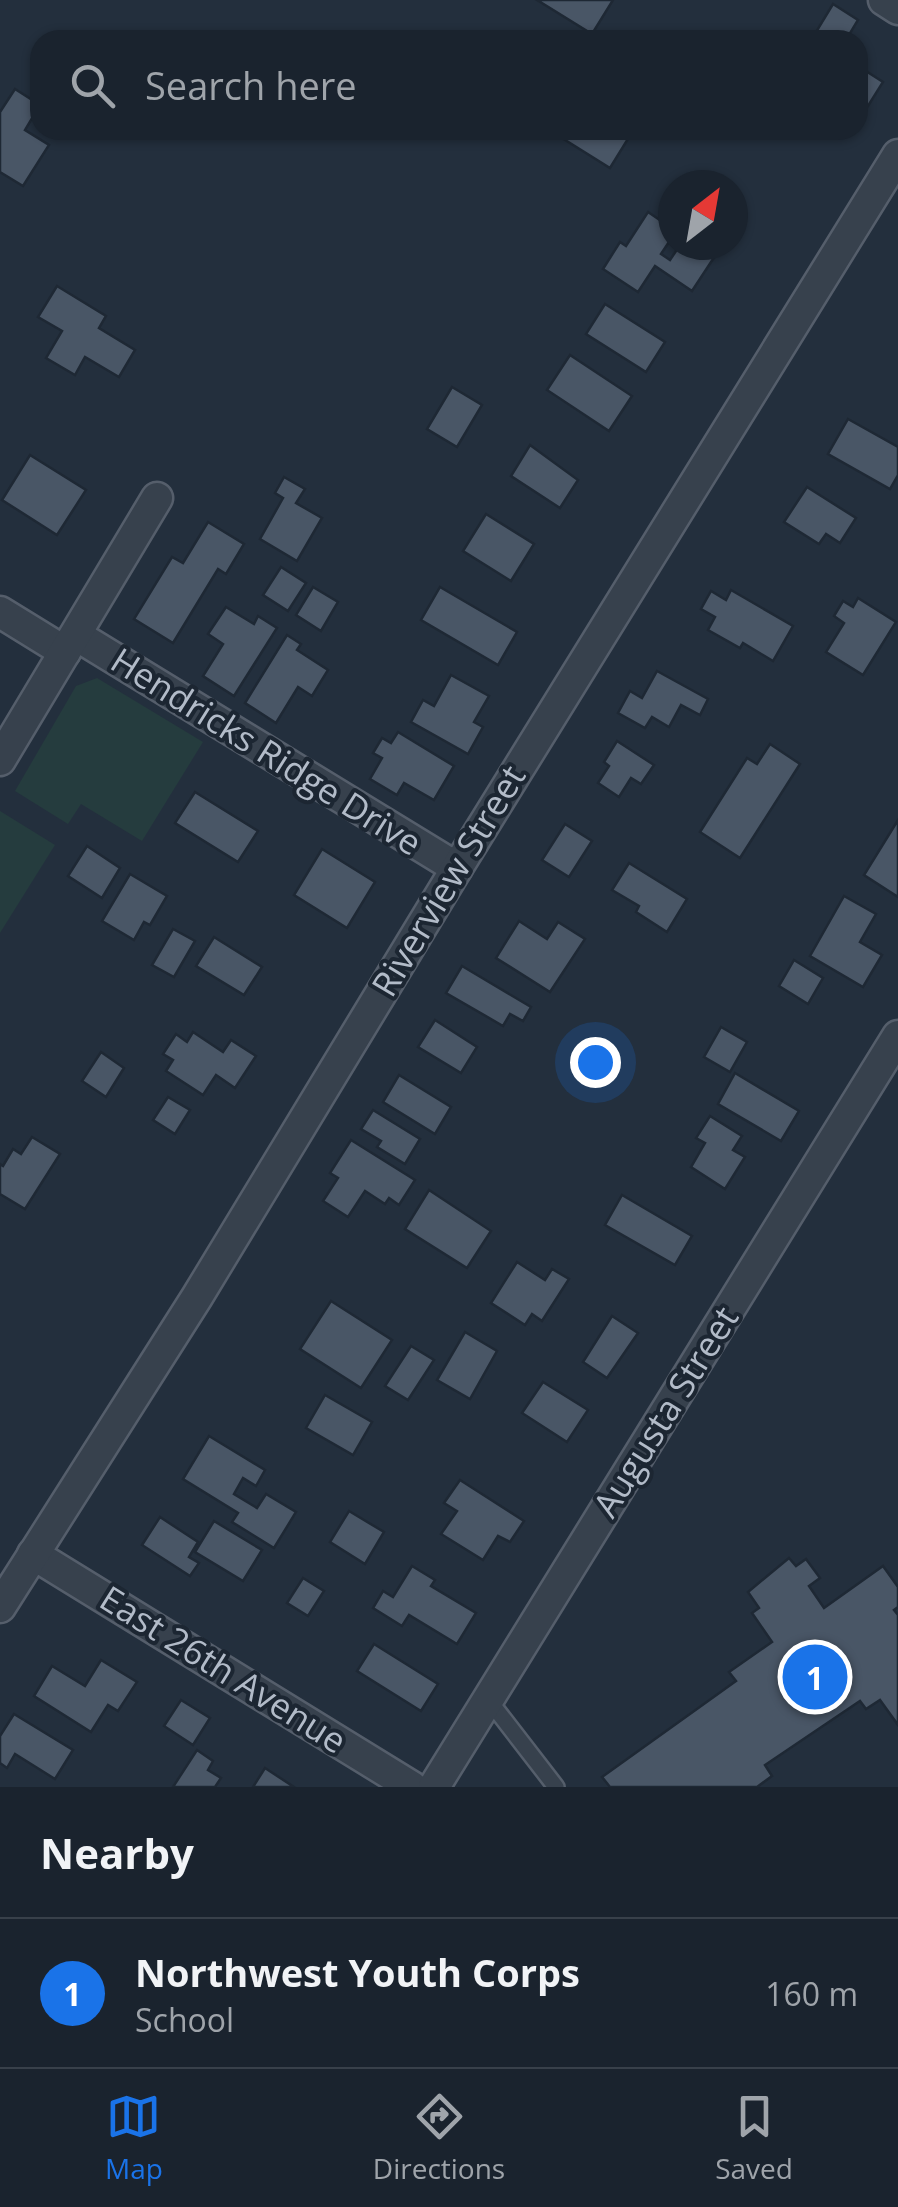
<!DOCTYPE html>
<html lang="en">
<head>
<meta charset="utf-8">
<style>
  body { margin:0; font-family:"Open Sans",sans-serif; background:#272f3a; color:#f1f3f6 }
  .compass { position:absolute; left:658px; top:170px; width:90px; height:90px; border-radius:50%; background:#1a232e; box-shadow:0 2px 8px #0004; rotate:31deg }
  .you { position:absolute; left:595px; top:1062px; width:35px; height:35px; margin:-25px; border:8px solid #fff; border-radius:50%; background:#1a73e8; box-shadow:0 0 0 15px #1a73e833 }
  .badge { display:grid; place-items:center; width:65px; height:65px; border-radius:50%; background:#1a73e8; color:#fff; font-size:32px; font-weight:700 }
  .pin { position:absolute; translate:-50% -50%; border:5px solid #fff; box-shadow:0 2px 10px #0006 }
  .list { margin:0; padding:0; list-style:none }
  h2 { display:flex; justify-content:space-between; align-items:center; height:130px; margin:0; padding:0 40px; font-size:42px }
  h2 small { font-size:32px; font-weight:400; color:#9fa4aa }
  .list li { display:grid; grid-template-columns:65px 1fr auto; gap:30px; align-items:center; box-sizing:border-box; height:150px; padding:0 40px; border-top:2px solid #38404a }
  .list b { display:block; font-size:38px; white-space:nowrap }
  .list p { margin:0; font-size:32px; white-space:nowrap; color:#9fa4aa }
  .list em { font-size:32px; font-style:normal; color:#9fa4aa }
  .icon { flex:none; width:55px; height:55px; fill:none; stroke:currentColor; stroke-width:2; stroke-linecap:round; stroke-linejoin:round }
  .map { position:relative; flex:none; width:898px; height:1787px; overflow:hidden }
  .search { position:absolute; background:#1a232e; box-shadow:0 2px 8px #0004; left:30px; right:30px; top:30px; height:110px; display:flex; align-items:center; gap:25px; box-sizing:border-box; padding:0 35px; border-radius:30px; color:#9fa4aa; font-size:38px }
  .sheet { height:280px; background:#1a232e }
  nav { display:flex; justify-content:space-around; align-items:center; box-sizing:border-box; height:140px; border-top:2px solid #38404a; background:#1a232e; font-size:28px; color:#9fa4aa }
  nav a { display:grid; justify-items:center; gap:5px }
  nav .on { color:#1a73e8 }
  .map>svg:first-child { display:block }
</style>
</head>
<body>
<div class="map">
<svg width="898" height="1787" viewBox="0 0 898 1787">
  <rect width="100%" height="100%" fill="#232f3d"/>
  <g fill="#253c3e">
    <polygon points="97,678 203,742 142,841 81,804 68,824 15,791 76,686"/>
    <polygon points="0,811 55,845 0,933"/>
  </g>
  <g fill="#495666" stroke="#1e2834" stroke-width="2.5">
    <polygon points="537,0 613,0 592,34"/>
    <polygon points="833,4 858,20 846,40 828,40 816,32"/>
    <polygon points="858,66 883,82 863,114 858,111"/>
    <polygon points="15,89 40,105 25,130 49,145 23,186 0,172 0,112"/>
    <polygon points="567,130 624,130 631,134 610,168 562,138"/>
    <polygon points="648,212 673,229 673,236 661,254 670,260 680,245 698,245 715,256 692,291 655,266 638,292 603,269 620,242 626,246"/>
    <polygon points="57,286 106,316 99,328 135,350 119,377 85,357 75,375 46,358 62,331 38,317"/>
    <polygon points="605,304 665,342 646,372 586,334"/>
    <polygon points="570,355 632,396 609,431 547,390"/>
    <polygon points="452,387 482,405 457,447 427,429"/>
    <polygon points="848,419 898,447 898,475 890,489 828,454"/>
    <polygon points="530,445 578,480 560,508 511,476"/>
    <polygon points="30,455 86,490 57,535 2,500"/>
    <polygon points="284,477 305,489 296,503 322,518 297,561 260,539 283,498 275,493"/>
    <polygon points="807,487 856,518 840,543 826,534 819,544 784,522"/>
    <polygon points="486,514 534,544 511,581 463,551"/>
    <polygon points="208,522 244,544 226,574 218,569 173,643 134,619 172,557 183,563"/>
    <polygon points="281,567 306,583 288,611 263,595"/>
    <polygon points="313,587 338,602 321,631 296,615"/>
    <polygon points="440,587 517,632 498,665 421,620"/>
    <polygon points="731,590 793,626 773,661 743,643 740,648 708,630 715,617 701,609 711,591 726,600"/>
    <polygon points="858,598 896,622 863,675 826,652 844,623 834,616 843,601 853,607"/>
    <polygon points="226,607 254,624 258,616 277,628 234,696 203,676 223,644 208,634"/>
    <polygon points="287,635 301,644 297,650 328,670 312,696 298,687 276,723 245,703"/>
    <polygon points="657,671 708,699 700,715 681,705 669,727 652,717 645,728 618,713 630,691 642,698"/>
    <polygon points="451,675 489,696 474,722 483,727 468,754 411,722 423,700 434,706"/>
    <polygon points="398,732 454,766 434,800 404,783 397,795 370,779 382,758 373,753 382,738 391,743"/>
    <polygon points="617,741 654,765 641,784 631,778 619,797 598,783 609,766 604,762"/>
    <polygon points="770,744 800,764 740,858 700,832 747,758 757,764"/>
    <polygon points="195,792 258,831 238,862 175,823"/>
    <polygon points="898,820 898,897 864,875"/>
    <polygon points="565,824 592,841 569,877 542,860"/>
    <polygon points="87,846 120,868 102,898 68,876"/>
    <polygon points="322,849 375,882 347,928 294,895"/>
    <polygon points="629,863 687,899 667,932 636,912 639,906 612,890"/>
    <polygon points="130,874 167,896 150,925 144,922 134,940 102,921"/>
    <polygon points="844,896 876,914 860,942 882,955 863,987 810,956"/>
    <polygon points="519,921 547,939 558,922 585,939 550,992 496,958"/>
    <polygon points="173,929 195,941 174,977 152,965"/>
    <polygon points="214,937 262,967 244,995 196,966"/>
    <polygon points="794,960 823,978 808,1004 779,986"/>
    <polygon points="462,966 531,1007 523,1021 510,1014 503,1026 446,993"/>
    <polygon points="435,1020 477,1047 461,1073 418,1047"/>
    <polygon points="721,1027 747,1042 730,1072 704,1057"/>
    <polygon points="193,1032 223,1052 231,1040 256,1056 235,1088 216,1075 203,1095 166,1071 173,1060 163,1054 176,1034 187,1042"/>
    <polygon points="101,1052 124,1068 106,1097 82,1081"/>
    <polygon points="735,1073 799,1111 781,1141 718,1104"/>
    <polygon points="399,1075 451,1107 435,1134 383,1102"/>
    <polygon points="168,1097 190,1110 175,1134 153,1120"/>
    <polygon points="373,1110 420,1139 405,1164 377,1147 381,1141 361,1129"/>
    <polygon points="710,1116 742,1136 733,1150 745,1157 725,1189 691,1167 705,1143 696,1138"/>
    <polygon points="32,1137 60,1154 25,1209 0,1194 0,1164 3,1166 13,1149 21,1154"/>
    <polygon points="351,1140 415,1180 399,1205 389,1198 385,1204 365,1191 348,1217 323,1201 338,1178 330,1173"/>
    <polygon points="429,1190 491,1231 467,1268 405,1229"/>
    <polygon points="622,1195 692,1236 675,1265 605,1225"/>
    <polygon points="517,1262 545,1280 552,1269 569,1279 542,1321 532,1314 525,1325 491,1303"/>
    <polygon points="331,1301 392,1340 361,1388 300,1349"/>
    <polygon points="612,1316 638,1333 607,1378 583,1362"/>
    <polygon points="465,1332 497,1351 470,1399 437,1380"/>
    <polygon points="411,1346 434,1360 408,1400 385,1386"/>
    <polygon points="543,1382 588,1410 567,1442 522,1413"/>
    <polygon points="325,1395 372,1422 353,1455 306,1428"/>
    <polygon points="209,1436 265,1470 256,1486 243,1478 234,1494 257,1508 266,1494 296,1512 274,1548 232,1522 238,1513 183,1479"/>
    <polygon points="460,1480 524,1521 510,1542 498,1536 483,1560 441,1534 457,1511 444,1503"/>
    <polygon points="349,1511 384,1532 365,1564 330,1542"/>
    <polygon points="160,1517 198,1542 189,1557 199,1563 190,1576 142,1545"/>
    <polygon points="214,1521 262,1550 243,1581 195,1552"/>
    <polygon points="789,1558 796,1566 806,1559 820,1578 809,1586 824,1608 883,1566 898,1587 898,1607 894,1610 898,1615 898,1725 880,1700 866,1709 860,1701 765,1765 772,1776 757,1787 610,1787 602,1777 736,1681 729,1672 772,1642 752,1613 759,1608 748,1592"/>
    <polygon points="412,1566 435,1580 431,1586 476,1613 457,1644 409,1615 402,1626 373,1608 383,1591 393,1597"/>
    <polygon points="303,1578 324,1591 308,1616 287,1603"/>
    <polygon points="374,1644 438,1684 421,1711 357,1671"/>
    <polygon points="101,1660 137,1682 118,1711 108,1705 91,1732 34,1696 52,1666 85,1686"/>
    <polygon points="181,1700 210,1718 193,1745 164,1726"/>
    <polygon points="14,1714 73,1750 55,1779 15,1754 7,1768 0,1763 0,1736"/>
    <polygon points="197,1750 213,1761 208,1770 221,1778 215,1787 173,1787"/>
    <polygon points="265,1768 294,1787 253,1787"/>
  </g>
  <g fill="none" stroke-linecap="round" stroke-linejoin="round">
    <g stroke="#555e6b" stroke-width="20">
      <polyline id="service" points="488,1699 556,1787"/>
    </g>
    <g stroke="#555e6b" stroke-width="35">
      <g id="minor">
        <polyline points="884,0 898,9"/>
        <polyline points="0,612 65,652"/>
        <polyline points="76,635 457,868"/>
        <polyline points="0,760 157,498"/>
        <polyline points="33,1554 412,1787"/>
        <polyline points="0,1607 197,1297 457,868 898,155"/>
        <polyline points="434,1787 898,1036"/>
      </g>
    </g>
    <use href="#service" stroke="#37414d" stroke-width="15"/>
    <use href="#minor" stroke="#37414d" stroke-width="30"/>
  </g>
  <g text-anchor="middle" stroke-width="8" stroke-linejoin="round" paint-order="stroke">
    <g font-size="35" fill="#b2bbc8" stroke="#1c2632">
      <text transform="translate(266 752) rotate(32)" y="12">Hendricks Ridge Drive</text>
      <text transform="translate(449 881) rotate(-59)" y="12">Riverview Street</text>
      <text transform="translate(666 1412) rotate(-58)" y="12">Augusta Street</text>
      <text transform="translate(223 1670) rotate(32)" y="12">East 26th Avenue</text>
    </g>
  </g>
</svg>
<svg class="compass" viewBox="-18 -18 36 36"><path d="M0-13l5 13h-10z" fill="#e53935"/><path d="M0 13l5-13h-10z" fill="#9fa4aa"/></svg>
<div class="you"></div>
<div class="pin badge" style="left:815px;top:1677px">1</div>
<div class="search"><svg class="icon" aria-label="search" viewBox="0 0 24 24"><circle cx="10" cy="10" r="6"/><path d="M15 15l6 6"/></svg>Search here</div>
</div>
<section class="sheet">
<h2>Nearby<small></small></h2>
<ul class="list">
<li><span class="badge">1</span><div><b>Northwest Youth Corps</b><p>School</p></div><em>160 m</em></li>
</ul>
</section>
<nav>
<a class="on"><svg class="icon" aria-label="map" viewBox="0 0 24 24"><path d="M3 6l6-2 6 2 6-2v14l-6 2-6-2-6 2zM9 4v14M15 6v14"/></svg>Map</a>
<a><svg class="icon" aria-label="directions" viewBox="0 0 24 24"><path d="M12 3l9 9-9 9-9-9zM9 14v-3h6M13 9l2 2-2 2"/></svg>Directions</a>
<a><svg class="icon" aria-label="saved" viewBox="0 0 24 24"><path d="M7 4h10v16l-5-4-5 4z"/></svg>Saved</a>
</nav>
</body>
</html>
